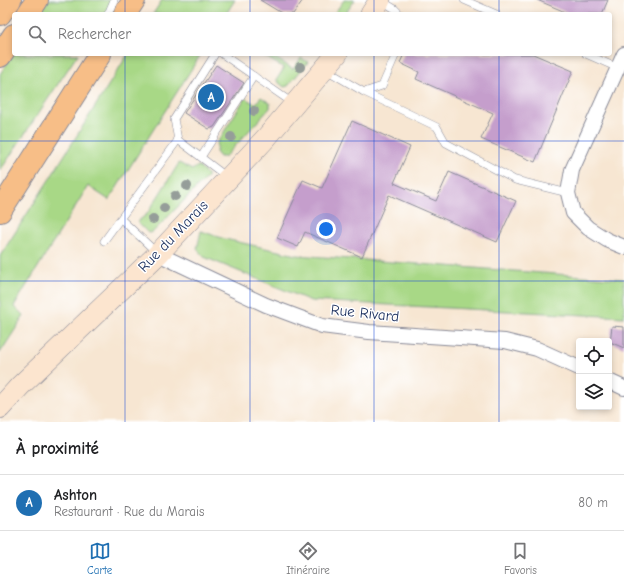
<!DOCTYPE html>
<html lang="fr">
<head>
<meta charset="utf-8">
<style>
  body { margin:0; font-family:"Comic Neue",sans-serif; background:#f6f6f6; color:#202124 }
  .controls { position:absolute; right:12px; bottom:12px; display:grid; overflow:hidden; border-radius:4px; box-shadow:0 2px 6px #0003 }
  .controls button { width:36px; height:36px; display:grid; place-items:center; padding:0; border:0; border-bottom:1px solid #e0e0e0; background:#fff; color:#202124; font:20px sans-serif }
  .you { position:absolute; left:326px; top:229px; width:14px; height:14px; margin:-10px; border:3px solid #fff; border-radius:50%; background:#1a73e8; box-shadow:0 0 0 6px #1a73e833 }
  .badge { display:grid; place-items:center; width:26px; height:26px; border-radius:50%; background:#1f6fb2; color:#fff; font-size:13px; font-weight:700 }
  .pin { position:absolute; translate:-50% -50%; border:2px solid #fff; box-shadow:0 1px 4px #0006 }
  .list { margin:0; padding:0; list-style:none }
  h2 { display:flex; justify-content:space-between; align-items:center; height:52px; margin:0; padding:0 16px; font-size:17px }
  h2 small { font-size:13px; font-weight:400; color:#757577 }
  .list li { display:grid; grid-template-columns:26px 1fr auto; gap:12px; align-items:center; box-sizing:border-box; height:56px; padding:0 16px; border-top:1px solid #e0e0e0 }
  .list b { display:block; font-size:15px; white-space:nowrap }
  .list p { margin:0; font-size:13px; white-space:nowrap; color:#757577 }
  .list em { font-size:13px; font-style:normal; color:#757577 }
  .icon { flex:none; width:22px; height:22px; fill:none; stroke:currentColor; stroke-width:2; stroke-linecap:round; stroke-linejoin:round }
  .map { position:relative; flex:none; width:624px; height:422px; overflow:hidden }
  .search { position:absolute; background:#fff; box-shadow:0 2px 6px #0003; left:12px; right:12px; top:12px; height:44px; display:flex; align-items:center; gap:10px; box-sizing:border-box; padding:0 14px; border-radius:4px; color:#757577; font-size:15px }
  .sheet { height:108px; background:#fff }
  nav { display:flex; justify-content:space-around; align-items:center; box-sizing:border-box; height:56px; border-top:1px solid #e0e0e0; background:#fff; font-size:11px; color:#757577 }
  nav a { display:grid; justify-items:center; gap:2px }
  nav .on { color:#1f6fb2 }
  .map>svg:first-child { display:block }
</style>
</head>
<body>
<div class="map">
<svg width="624" height="422" viewBox="0 0 624 422">
  <rect width="100%" height="100%" fill="#fff"/>
  <filter id="ink" filterUnits="userSpaceOnUse"><feTurbulence type="fractalNoise" baseFrequency=".025" numOctaves="2"/><feDisplacementMap in="SourceGraphic" scale="8" xChannelSelector="R" yChannelSelector="G"/><feConvolveMatrix kernelMatrix="1 2 1 2 8 2 1 2 1" color-interpolation-filters="sRGB"/></filter>
  <filter id="wash" filterUnits="userSpaceOnUse"><feTurbulence type="fractalNoise" baseFrequency=".012" numOctaves="4" result="noise"/><feDisplacementMap in="SourceGraphic" scale="16" xChannelSelector="R" yChannelSelector="G"/><feGaussianBlur stdDeviation="0.9" result="paint"/><feColorMatrix in="noise" values="0 0 0 0 0 0 0 0 0 0 0 0 0 0 0 0 0 1.4 0 .05"/><feComposite in="paint" operator="in"/></filter>
  <g filter="url(#wash)">
    <rect width="100%" height="100%" fill="#f7e6d2"/>
    <g fill="#a8d886" stroke="#628472">
      <polygon points="48,0 114,0 105,14 39,14"/>
      <polygon points="162,0 235,0 226,14 153,14"/>
      <polygon points="344,0 355,0 345,14 334,14"/>
      <polygon points="14,53 14,54 78,54 0,171 0,74"/>
      <polygon points="128,54 201,54 109,200 88,186 14,306 24,316 0,353 0,256 54,172"/>
      <polygon points="261,54 269,54 293,69 301,58 308,62 288,86 284,87 277,81 277,79 284,68"/>
      <polygon points="261,97 270,103 270,108 225,157 220,157 216,152 217,143 245,98 255,104"/>
      <polygon points="179,163 192,170 198,166 207,174 207,177 153,232 148,233 137,222 147,214"/>
      <polygon points="201,231 225,239 296,255 624,279 624,317 311,301 204,257 197,249"/>
    </g>
    <g id="blocks">
      <g fill="#c59ecc">
        <polygon points="260,0 303,0 293,14 283,14"/>
        <polygon points="537,0 608,0 602,14 570,14"/>
        <polygon points="404,54 533,54 573,71 535,162 481,139 493,113 416,79 419,72 400,63"/>
        <polygon points="216,65 244,83 214,127 209,129 184,113"/>
        <polygon points="352,121 410,147 394,183 436,201 449,172 516,201 497,242 389,195 362,257 305,232 298,247 277,238 303,180 322,188"/>
        <polygon points="612,326 624,327 624,348 610,342"/>
      </g>
    </g>
  </g>
  <g filter="url(#ink)">
    <use href="#blocks" fill-opacity="0" stroke="#898a98" stroke-width="1"/>
    <g fill="none" stroke-linecap="round" stroke-linejoin="round">
      <g stroke="#898a98" stroke-width="8">
        <g id="lane">
          <polyline points="464,0 496,14"/>
          <polyline points="382,1 395,9 400,14"/>
          <polyline points="108,14 114,0"/>
          <polyline points="215,54 174,119 178,140 227,177"/>
          <polyline points="222,54 294,104"/>
          <polyline points="586,54 618,68"/>
          <polyline points="326,70 364,92 382,86 396,54"/>
          <polyline points="364,92 437,127 446,143 515,180 568,193"/>
          <polyline points="201,157 254,76"/>
          <polyline points="121,219 156,252"/>
          <polyline points="104,241 178,140"/>
        </g>
      </g>
      <g stroke="#898a98" stroke-width="16">
        <g id="street">
          <polyline points="624,54 572,170 568,193 573,213 588,228 607,240 624,247"/>
          <polyline points="158,254 266,305 322,326 369,332 505,341 537,349 579,368"/>
          <polyline points="609,381 624,388"/>
        </g>
      </g>
      <g stroke="#898a98" stroke-width="22">
        <g id="secondary">
          <polyline points="371,14 380,0"/>
          <polyline points="0,408 20,386 158,254 266,138 337,54"/>
        </g>
      </g>
      <g stroke="#898a98" stroke-width="24">
        <g id="highway">
          <polyline points="0,14 10,0"/>
          <polyline points="28,14 37,0"/>
          <polyline points="125,14 134,0"/>
          <polyline points="0,56 14,35"/>
          <polyline points="0,211 100,54"/>
        </g>
      </g>
      <use href="#lane" stroke="#fff" stroke-width="7"/>
      <use href="#street" stroke="#fff" stroke-width="14"/>
      <use href="#secondary" stroke="#fce5cf" stroke-width="21"/>
      <use href="#highway" stroke="#f7be87" stroke-width="22"/>
    </g>
    <g fill="#959d99">
      <circle cx="300" cy="67" r="5"/>
      <circle cx="254" cy="111" r="5"/>
      <circle cx="231" cy="137" r="5"/>
      <circle cx="187" cy="186" r="5"/>
      <circle cx="175" cy="196" r="5"/>
      <circle cx="164" cy="208" r="5"/>
      <circle cx="153" cy="219" r="5"/>
    </g>
  </g>
  <path fill="none" stroke="#1d4ed8" stroke-width="1" stroke-opacity="0.55" d="M125,0V14M250,0V14M374,0V14M499,0V14M125,54V422M250,54V422M374,54V422M499,54V422M0,141H624M0,281H624"/>
  <g text-anchor="middle" stroke-width="3" stroke-linejoin="round" paint-order="stroke">
    <g font-size="15" fill="#1b2f5e" stroke="#fff">
      <text transform="translate(173 236) rotate(-46)" y="5">Rue du Marais</text>
      <text transform="translate(365 313) rotate(6)" y="5">Rue Rivard</text>
    </g>
  </g>
</svg>
<div class="controls">
<button><svg class="icon" aria-label="locate" viewBox="0 0 24 24"><circle cx="12" cy="12" r="6"/><path d="M12 2v4M12 18v4M2 12h4M18 12h4"/></svg></button>
<button><svg class="icon" aria-label="layers" viewBox="0 0 24 24"><path d="M12 4l9 5-9 5-9-5zM3 14l9 5 9-5"/></svg></button>
</div>
<div class="you"></div>
<div class="pin badge" style="left:211px;top:97px">A</div>
<div class="search"><svg class="icon" aria-label="search" viewBox="0 0 24 24"><circle cx="10" cy="10" r="6"/><path d="M15 15l6 6"/></svg>Rechercher</div>
</div>
<section class="sheet">
<h2>À proximité<small></small></h2>
<ul class="list">
<li><span class="badge">A</span><div><b>Ashton</b><p>Restaurant · Rue du Marais</p></div><em>80 m</em></li>
</ul>
</section>
<nav>
<a class="on"><svg class="icon" aria-label="map" viewBox="0 0 24 24"><path d="M3 6l6-2 6 2 6-2v14l-6 2-6-2-6 2zM9 4v14M15 6v14"/></svg>Carte</a>
<a><svg class="icon" aria-label="directions" viewBox="0 0 24 24"><path d="M12 3l9 9-9 9-9-9zM9 14v-3h6M13 9l2 2-2 2"/></svg>Itinéraire</a>
<a><svg class="icon" aria-label="saved" viewBox="0 0 24 24"><path d="M7 4h10v16l-5-4-5 4z"/></svg>Favoris</a>
</nav>
</body>
</html>
